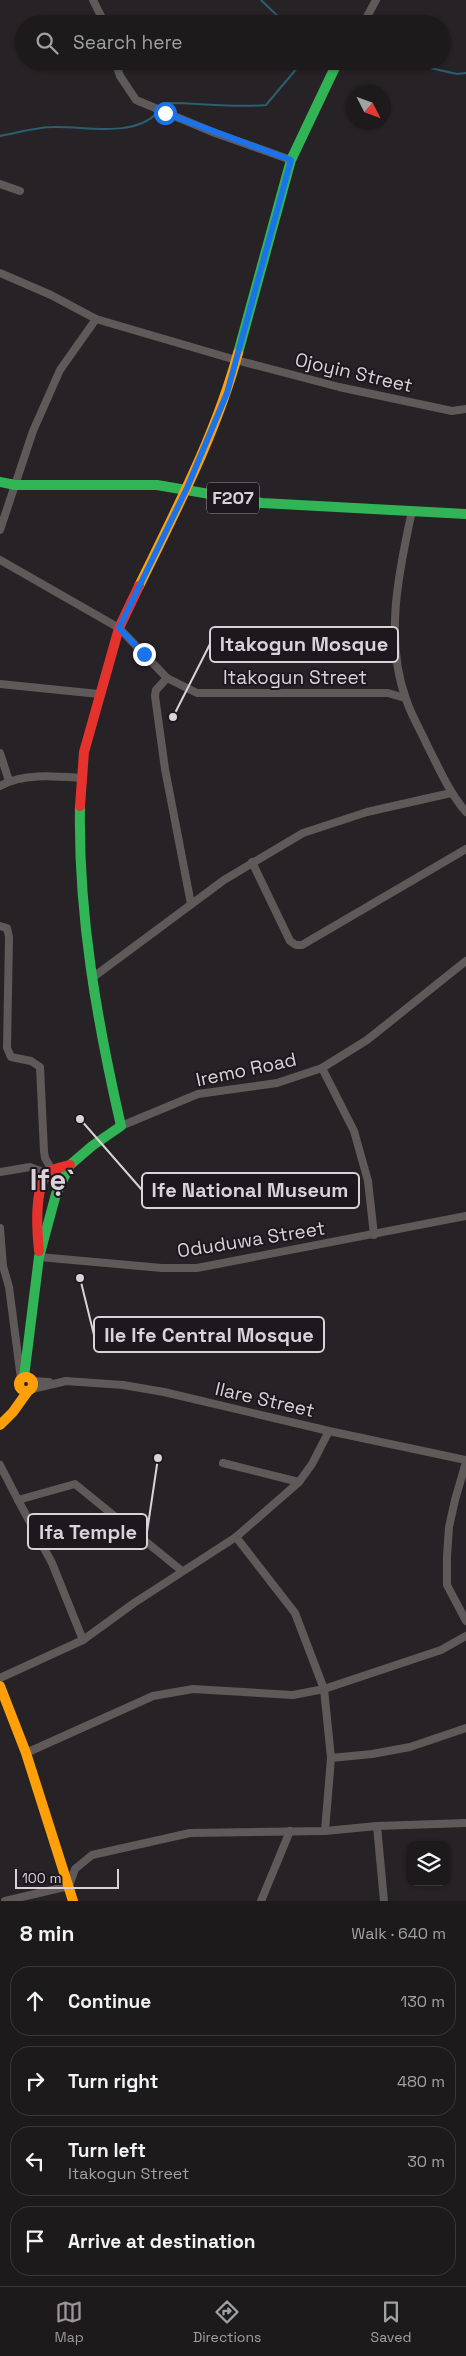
<!DOCTYPE html>
<html lang="en">
<head>
<meta charset="utf-8">
<style>
  body { margin:0; font-family:"Space Grotesk",sans-serif; background:#2a2729; color:#f1f3f6 }
  .controls { position:absolute; right:15px; bottom:15px; display:grid; overflow:hidden; border-radius:10px; box-shadow:0 1px 4px #0004 }
  .controls button { width:45px; height:45px; display:grid; place-items:center; padding:0; border:0; border-bottom:1px solid #3b383b; background:#1d1a1c; color:#f1f3f6; font:25px sans-serif }
  .compass { position:absolute; left:346px; top:85px; width:45px; height:45px; border-radius:50%; background:#1d1a1c; box-shadow:0 1px 4px #0004; rotate:132deg }
  .scale { position:absolute; left:15px; bottom:12px; width:104px; box-sizing:border-box; padding-left:5px; border:2px solid #d8d3d7; border-top:0; font-size:14px; line-height:18px; white-space:nowrap; color:#d8d3d7; -webkit-text-stroke:4px #1e181e; paint-order:stroke }
  .stop { position:absolute; width:15px; height:15px; margin:-11px; border:4px solid #1a73e8; border-radius:50%; background:#fff }
  .stop.end { background:#1a73e8; border-color:#fff; box-shadow:0 1px 5px #0008 }
  .list { margin:0; padding:0; list-style:none }
  h2 { display:flex; justify-content:space-between; align-items:center; height:65px; margin:0; padding:0 20px; font-size:21px }
  h2 small { font-size:16px; font-weight:400; color:#a0a1a3 }
  .list li { display:grid; grid-template-columns:32px 1fr auto; gap:15px; align-items:center; box-sizing:border-box; height:70px; margin:0 10px 10px; padding:0 10px; border:1px solid #3b383b; border-radius:20px }
  .list b { display:block; font-size:19px; white-space:nowrap }
  .list p { margin:0; font-size:16px; white-space:nowrap; color:#a0a1a3 }
  .list em { font-size:16px; font-style:normal; color:#a0a1a3 }
  .icon { flex:none; width:28px; height:28px; fill:none; stroke:currentColor; stroke-width:2; stroke-linecap:round; stroke-linejoin:round }
  .map { position:relative; flex:none; width:466px; height:1901px; overflow:hidden }
  .search { position:absolute; background:#1d1a1c; box-shadow:0 1px 4px #0004; left:15px; right:15px; top:15px; height:55px; display:flex; align-items:center; gap:12px; box-sizing:border-box; padding:0 18px; border-radius:28px; color:#a0a1a3; font-size:19px }
  .sheet { height:385px; background:#1d1a1c }
  nav { display:flex; justify-content:space-around; align-items:center; box-sizing:border-box; height:70px; border-top:1px solid #3b383b; background:#1d1a1c; font-size:14px; color:#a0a1a3 }
  nav a { display:grid; justify-items:center; gap:2px }
  nav .on { color:#9a9599 }
  .map>svg:first-child { display:block }
</style>
</head>
<body>
<div class="map">
<svg width="466" height="1901" viewBox="0 0 466 1901">
  <rect width="100%" height="100%" fill="#272226"/>
  <g fill="none" stroke-linecap="round" stroke-linejoin="round">
    <g stroke="#2b5f6f" stroke-width="2">
      <polyline points="261,0 286,24"/>
      <polyline points="399,61 457,74 466,73"/>
      <path d="M162,108L167,103C200,103 233,108 266,105L303,61"/>
      <path d="M0,136C17,133 36,127 53,127C86,126 133,138 157,113"/>
    </g>
    <g stroke="#605959" stroke-width="8">
      <polyline points="93,0 105,24"/>
      <polyline points="363,24 376,0"/>
      <polyline points="115,61 120,76 136,100 215,133 291,160"/>
      <polyline points="0,184 20,191"/>
      <polyline points="0,273 51,295 96,319 236,360 339,387 452,411 466,409"/>
      <path d="M412,511C399,570 384,639 406,699C411,715 421,731 428,747C440,770 449,792 466,812"/>
      <polyline points="0,530 33,431 60,370 96,319"/>
      <polyline points="0,560 119,628 167,678 197,693 388,693 405,698"/>
      <polyline points="167,678 156,690 155,696 165,769 191,904"/>
      <polyline points="0,684 99,694"/>
      <polyline points="0,753 9,781"/>
      <path d="M0,786C23,773 55,776 81,778"/>
      <polyline points="252,862 290,941 296,945 302,945 466,849"/>
      <polyline points="0,926 7,928 9,937 7,1048 11,1057 31,1061 40,1067 44,1151 45,1158 52,1170"/>
      <polyline points="92,978 224,880 303,833 367,812 451,793"/>
      <polyline points="322,1068 354,1131 368,1181 374,1235"/>
      <polyline points="121,1126 198,1094 277,1083 322,1068 367,1040 466,961"/>
      <polyline points="0,1172 30,1167 46,1173"/>
      <polyline points="0,1228 3,1266 9,1287 21,1379"/>
      <polyline points="39,1257 162,1268 197,1268 466,1216"/>
      <polyline points="32,1381 49,1382"/>
      <polyline points="32,1389 66,1381 123,1385 164,1392 329,1431 466,1460"/>
      <polyline points="466,1462 455,1500 449,1527 447,1557 447,1585 466,1621"/>
      <polyline points="223,1463 299,1482"/>
      <polyline points="0,1465 18,1500 75,1484 182,1571"/>
      <polyline points="18,1500 52,1563 83,1640"/>
      <polyline points="236,1537 295,1613 324,1689 331,1758 325,1831"/>
      <polyline points="0,1678 83,1640 134,1603 236,1537 299,1482 312,1464 329,1431"/>
      <polyline points="26,1753 153,1696 193,1689 293,1695 324,1689 441,1650 466,1636"/>
      <polyline points="331,1758 372,1754 410,1747 466,1728"/>
      <polyline points="377,1826 384,1901"/>
      <polyline points="5,1901 69,1886 75,1869 92,1855 190,1833 325,1831 377,1826 466,1823"/>
      <polyline points="261,1901 290,1831"/>
    </g>
    <g stroke="#30b455" stroke-width="10">
      <polyline points="238,353 291,160 338,61"/>
      <polyline points="0,482 15,485 157,485 262,503 466,514"/>
      <path d="M24,1377L39,1257L56,1194L70,1165L92,1146L121,1126C97,1021 78,915 80,806"/>
    </g>
    <g stroke="#ff9f0a" stroke-width="10">
      <path d="M139,586C176,510 216,434 238,353"/>
      <circle cx="26" cy="1384" r="7"/>
      <polyline points="0,1425 13,1412 28,1391"/>
      <polyline points="0,1686 26,1753 73,1901"/>
    </g>
    <g stroke="#e5322d" stroke-width="10">
      <polyline points="80,806 84,752 119,628 139,586"/>
      <path d="M39,1251C37,1232 34,1188 48,1173C53,1168 63,1167 70,1165"/>
    </g>
  </g>
  <g fill="none" stroke-linecap="round" stroke-linejoin="round">
    <polyline stroke="#1a73e8" stroke-width="6" points="144,654 119,628 187,488 227,393 291,160 165,113"/>
  </g>
  <g text-anchor="middle" stroke-width="4" stroke-linejoin="round" paint-order="stroke">
    <rect fill="#1e181e" stroke="#a09ba0" stroke-width="1" x="207" y="482.5" width="52" height="31" rx="4"/>
    <g font-size="18" font-weight="bold" fill="#d8d3d7">
      <text x="233" y="504">F207</text>
    </g>
    <g font-size="19" fill="#d8d3d7" stroke="#1e181e">
      <text transform="translate(354 372) rotate(13)" y="7">Ojoyin Street</text>
      <text x="295" y="684">Itakogun Street</text>
      <text transform="translate(246 1069) rotate(-12)" y="7">Iremo Road</text>
      <text transform="translate(251 1239) rotate(-9)" y="7">Oduduwa Street</text>
      <text transform="translate(265 1399) rotate(13)" y="7">Ilare Street</text>
    </g>
    <g font-size="29" font-weight="bold" fill="#dad1da" stroke="#1e181e">
      <text x="48" y="1190">Ifẹ̀</text>
    </g>
  </g>
  <path fill="none" stroke="#d8d3d7" stroke-width="2" d="M173 717L210 644M80 1119L142 1190M80 1278L94 1335M158 1458L147 1532"/>
  <g fill="#d8d3d7" stroke="#1e181e" stroke-width="2">
    <circle cx="173" cy="717" r="5"/>
    <circle cx="80" cy="1119" r="5"/>
    <circle cx="80" cy="1278" r="5"/>
    <circle cx="158" cy="1458" r="5"/>
  </g>
  <g fill="#1e181e" stroke="#d8d3d7" stroke-width="2">
    <rect x="210" y="627" width="188" height="35" rx="5"/>
    <rect x="142" y="1173" width="217" height="35" rx="5"/>
    <rect x="94" y="1317" width="230" height="35" rx="5"/>
    <rect x="28" y="1514" width="119" height="35" rx="5"/>
  </g>
  <g font-size="20" text-anchor="middle" font-weight="bold" fill="#d8d3d7">
    <text x="304" y="651">Itakogun Mosque</text>
    <text x="250" y="1197">Ife National Museum</text>
    <text x="209" y="1342">Ile Ife Central Mosque</text>
    <text x="88" y="1539">Ifa Temple</text>
  </g>
</svg>
<div class="controls">
<button><svg class="icon" aria-label="layers" viewBox="0 0 24 24"><path d="M12 4l9 5-9 5-9-5zM3 14l9 5 9-5"/></svg></button>
</div>
<svg class="compass" viewBox="-18 -18 36 36"><path d="M0-13l5 13h-10z" fill="#e53935"/><path d="M0 13l5-13h-10z" fill="#a0a1a3"/></svg>
<div class="scale">100 m</div>
<div class="stop" style="left:165px;top:113px"></div>
<div class="stop end" style="left:144px;top:654px"></div>
<div class="search"><svg class="icon" aria-label="search" viewBox="0 0 24 24"><circle cx="10" cy="10" r="6"/><path d="M15 15l6 6"/></svg>Search here</div>
</div>
<section class="sheet">
<h2>8 min<small>Walk · 640 m</small></h2>
<ul class="list">
<li><svg class="icon" aria-label="ahead" viewBox="0 0 24 24"><path d="M12 20V5M6 11l6-6 6 6"/></svg><div><b>Continue</b></div><em>130 m</em></li>
<li><svg class="icon" aria-label="right" viewBox="0 0 24 24"><path d="M7 20v-9h11M14 6l5 5-5 5"/></svg><div><b>Turn right</b></div><em>480 m</em></li>
<li><svg class="icon" aria-label="left" viewBox="0 0 24 24"><path d="M17 20v-9H6M10 6l-5 5 5 5"/></svg><div><b>Turn left</b><p>Itakogun Street</p></div><em>30 m</em></li>
<li><svg class="icon" aria-label="arrive" viewBox="0 0 24 24"><path d="M6 21V4h12l-3 4 3 4H6"/></svg><div><b>Arrive at destination</b></div></li>
</ul>
</section>
<nav>
<a class="on"><svg class="icon" aria-label="map" viewBox="0 0 24 24"><path d="M3 6l6-2 6 2 6-2v14l-6 2-6-2-6 2zM9 4v14M15 6v14"/></svg>Map</a>
<a><svg class="icon" aria-label="directions" viewBox="0 0 24 24"><path d="M12 3l9 9-9 9-9-9zM9 14v-3h6M13 9l2 2-2 2"/></svg>Directions</a>
<a><svg class="icon" aria-label="saved" viewBox="0 0 24 24"><path d="M7 4h10v16l-5-4-5 4z"/></svg>Saved</a>
</nav>
</body>
</html>
